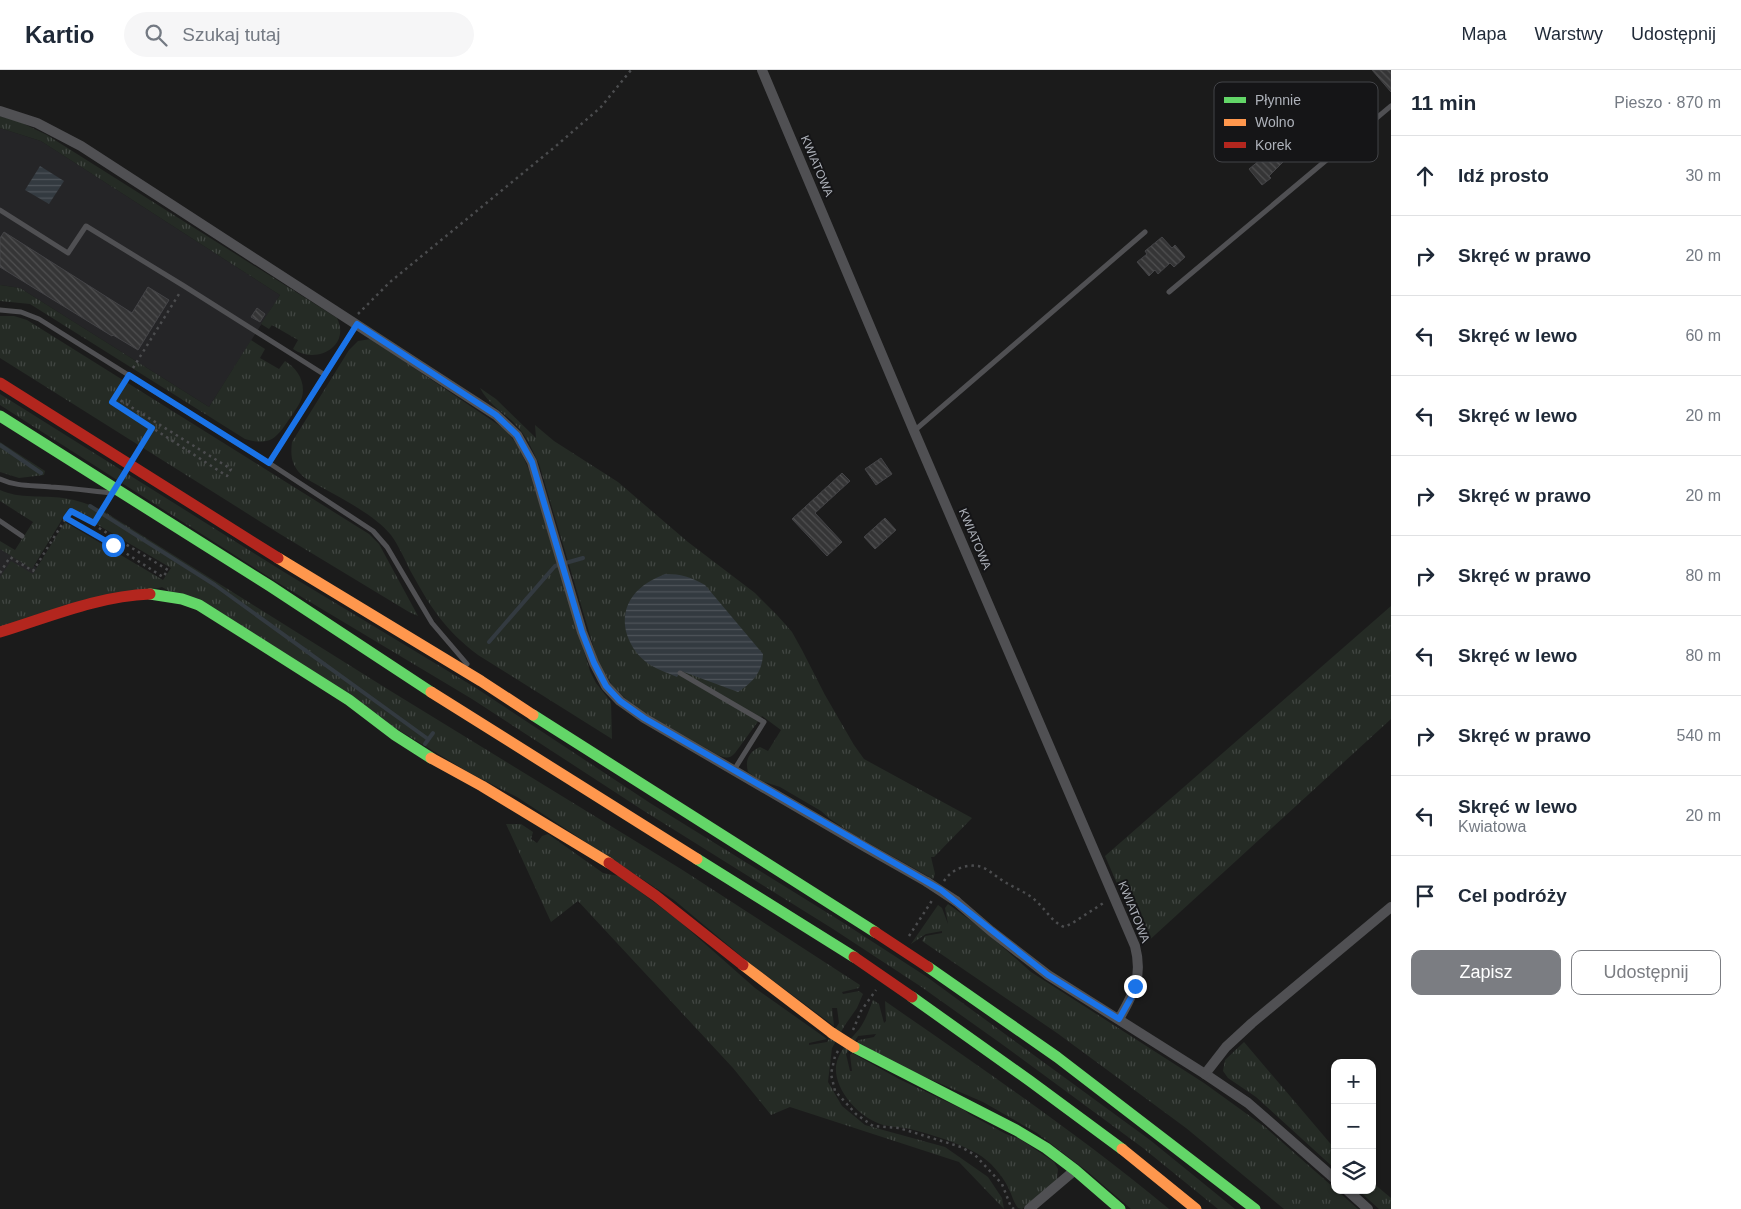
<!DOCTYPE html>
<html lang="pl">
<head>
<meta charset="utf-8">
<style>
  body { margin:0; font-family:Arial,sans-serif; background:#f6f6f7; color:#1f2937 }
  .controls { position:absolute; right:15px; bottom:15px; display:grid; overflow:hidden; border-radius:10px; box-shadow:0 1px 4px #0004 }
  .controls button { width:45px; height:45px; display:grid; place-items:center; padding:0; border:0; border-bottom:1px solid #e0e1e3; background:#fff; color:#1f2937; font:25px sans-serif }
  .stop { position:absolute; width:15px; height:15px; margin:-11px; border:4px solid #1a73e8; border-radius:50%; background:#fff }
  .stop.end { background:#1a73e8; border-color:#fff; box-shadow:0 1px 5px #0008 }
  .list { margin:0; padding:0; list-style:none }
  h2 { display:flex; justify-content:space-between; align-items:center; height:65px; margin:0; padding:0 20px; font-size:21px }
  h2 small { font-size:16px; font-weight:400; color:#747a83 }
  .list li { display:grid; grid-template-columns:32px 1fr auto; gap:15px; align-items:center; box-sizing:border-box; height:80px; padding:0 20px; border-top:1px solid #e0e1e3 }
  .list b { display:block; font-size:19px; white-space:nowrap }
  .list p { margin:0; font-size:16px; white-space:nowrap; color:#747a83 }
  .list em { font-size:16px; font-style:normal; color:#747a83 }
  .actions { display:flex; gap:10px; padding:15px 20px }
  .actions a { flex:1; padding:11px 0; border:1px solid #7b7d82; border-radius:10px; text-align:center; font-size:18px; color:#7b7d82 }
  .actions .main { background:#7b7d82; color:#fff }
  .icon { flex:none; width:28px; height:28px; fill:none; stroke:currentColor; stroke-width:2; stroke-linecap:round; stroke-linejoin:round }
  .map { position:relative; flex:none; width:1391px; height:1139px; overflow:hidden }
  header { display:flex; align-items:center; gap:30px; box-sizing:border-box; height:70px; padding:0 25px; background:#fff; border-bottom:1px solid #e0e1e3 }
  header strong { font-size:24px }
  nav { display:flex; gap:28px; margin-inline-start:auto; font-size:18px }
  .search { width:350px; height:45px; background:#f6f6f7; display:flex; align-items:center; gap:12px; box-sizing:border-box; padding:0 18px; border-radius:28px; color:#747a83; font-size:19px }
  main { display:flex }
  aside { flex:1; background:#fff }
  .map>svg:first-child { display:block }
</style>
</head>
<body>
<header>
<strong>Kartio</strong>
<div class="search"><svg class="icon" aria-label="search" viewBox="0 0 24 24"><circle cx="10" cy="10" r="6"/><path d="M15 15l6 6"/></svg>Szukaj tutaj</div>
<nav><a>Mapa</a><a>Warstwy</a><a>Udostępnij</a></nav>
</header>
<main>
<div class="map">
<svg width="1391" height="1139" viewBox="0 0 1391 1139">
  <defs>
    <pattern id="grass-tufts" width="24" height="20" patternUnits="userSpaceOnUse" patternTransform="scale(1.25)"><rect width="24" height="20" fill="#252b25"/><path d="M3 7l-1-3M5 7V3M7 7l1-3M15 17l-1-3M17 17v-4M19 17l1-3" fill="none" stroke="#424743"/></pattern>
    <pattern id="water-rules" width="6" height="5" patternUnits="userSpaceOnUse" patternTransform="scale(1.25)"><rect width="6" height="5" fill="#333a40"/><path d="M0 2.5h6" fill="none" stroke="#4e545a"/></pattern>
    <pattern id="building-back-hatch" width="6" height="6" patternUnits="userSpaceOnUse" patternTransform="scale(1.25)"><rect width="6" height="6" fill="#353536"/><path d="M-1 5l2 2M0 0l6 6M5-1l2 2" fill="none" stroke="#505051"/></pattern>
  </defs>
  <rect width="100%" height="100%" fill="#1b1b1b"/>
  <g fill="#252527">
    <polygon points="0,58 41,71 280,225 209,337 20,218 0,215"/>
    <polygon points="0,475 44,502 0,548"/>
  </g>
  <g fill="url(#grass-tufts)">
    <path d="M0,46L20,52L47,65L337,248C351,277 316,295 293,279L298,270L272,255L269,259L261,254L280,225L41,71L0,58Z"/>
    <path d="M0,215L20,218L209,337L251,270L265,279L260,288L279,299L285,291C297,298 306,312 302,327C300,334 294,342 290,348C285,355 280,364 272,369C264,373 254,372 245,369L30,234L0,231Z"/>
    <polygon points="0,246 14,246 27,250 369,464 379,474 418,546 409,542 280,464 0,288"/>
    <path d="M371,269L503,358C516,370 522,384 529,400L590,601L596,613L611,632L612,669L478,585C444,559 431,538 411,502C405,490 399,476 391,465C372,442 331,423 305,408C292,397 290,388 292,372L349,280L358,271Z"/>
    <path d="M480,318L496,329L536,368L535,355L554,371L618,412L688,472L755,523L777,545L792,562L802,580L825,625L854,675L864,689L972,748L934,787H931L935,804L933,809L851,763L830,749L821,741L780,717L761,711L748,702C745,691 748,682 760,677L768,681L781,660L762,646L735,683C730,689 725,688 718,685L636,638L614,618L598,592L539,394C532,379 526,365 515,354C502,341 489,335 480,318Z"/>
    <polygon points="0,324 284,502 476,618 650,733 839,850 927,907 1150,1070 1235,1139 1218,1139 1143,1078 1003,975 920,916 833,859 644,741 472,629 275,511 0,335"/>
    <polygon points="0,372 45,401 44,405 19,408 0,402"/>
    <path d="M0,420C19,429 43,425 63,428C78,430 92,435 105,442L389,620L681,799L860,915L859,918L842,922L843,924L859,921L863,924L857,938L845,955L832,978L828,1012L842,1036L865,1055L945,1077L988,1107L1002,1128L1004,1139L959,1092L790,1037L771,1045L733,998L578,831L551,852L506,754H521L533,762L531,769L537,773L542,766L548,764L603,803L619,806L678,850L755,918L827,969L809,973V975L827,972L839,953L837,938H832L834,956L747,891L674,830L517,727L468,702L162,517L0,557V507L11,491L33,504L65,452L163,510L171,498L69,438L32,499L0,479V471L15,480L33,452L0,431Z"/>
    <polygon points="1391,536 1391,649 1144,875 1105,786"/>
    <polygon points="948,834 981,858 1031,902 1204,1013 1265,1057 1358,1139 1284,1139 1186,1058 1057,963 922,871 925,866 942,863 942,861 926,864 911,874 938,835 942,838 948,854 945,838"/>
    <path d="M873,930L879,934L884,953L886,951L885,931C981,998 1079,1064 1169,1139H1131L1088,1102L1037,1063L983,1032L911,1001L857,973L859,970L874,967L876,964L858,966L846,984L850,1001H852L850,985L852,983L899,1009L964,1040L969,1044L1006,1064L1020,1069L1054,1092L1058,1099L1057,1109L1053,1115L1022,1139L1018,1138C1013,1131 1012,1125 1008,1117C1002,1105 990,1091 978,1084C957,1072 933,1065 910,1059C900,1057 889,1057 880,1054C858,1046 834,1020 836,996C838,981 851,969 860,958C866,949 869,940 873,930Z"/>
    <polygon points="1244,972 1335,1079 1335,1099 1256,1027 1228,1008 1223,1001 1225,990"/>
    <polygon points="1372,1112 1391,1128 1391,1139 1379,1139 1358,1120 1372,1120"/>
  </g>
  <g fill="url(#water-rules)">
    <polygon points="40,96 64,111 49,134 25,120"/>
    <path d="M665,504C681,504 691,507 705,515L763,584C762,603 753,612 738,622L681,601L677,607C666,602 655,599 646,592C626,576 617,547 633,526C641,515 653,509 665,504Z"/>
  </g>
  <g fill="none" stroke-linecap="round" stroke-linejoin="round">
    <g stroke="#333a40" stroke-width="4">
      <polyline points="0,375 41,403"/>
      <polyline points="90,436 215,515 428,669"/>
      <polyline points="489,572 555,496 583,488"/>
      <polyline points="425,674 433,663"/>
    </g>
  </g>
  <g fill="url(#building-back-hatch)" stroke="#444447">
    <polygon points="1372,0 1391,0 1391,22"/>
    <polygon points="1282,71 1288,87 1269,106 1271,108 1262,115 1249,99 1260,90 1258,88 1266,80 1270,84"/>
    <polygon points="4,162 132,243 148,217 169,230 138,280 113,265 112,266 0,197 0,168"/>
    <polygon points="1162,167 1172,178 1175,175 1185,187 1174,197 1170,193 1158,204 1155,200 1149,206 1137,192 1147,184 1145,181"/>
    <polygon points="257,238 265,244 260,252 251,247"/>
    <polygon points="881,388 892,404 876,415 865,399"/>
    <polygon points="842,403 850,411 815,443 842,472 827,486 792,449"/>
    <polygon points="885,448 896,460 875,479 864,467"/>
  </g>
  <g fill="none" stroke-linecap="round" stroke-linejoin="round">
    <g stroke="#4b4c4e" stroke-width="2.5" stroke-dasharray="2.5 4" stroke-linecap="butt">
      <polyline points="358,244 390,212 556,76 601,37 631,0"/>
      <polyline points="133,298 179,224"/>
      <polyline points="115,327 231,399 227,406 112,332 124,313"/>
      <polyline points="0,503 10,487 33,501 66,448 71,441 168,500 163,507 113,475 66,448"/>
      <path d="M944,811C951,800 965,794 978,796C988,798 996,807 1005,812C1016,819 1029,823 1038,833C1047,841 1052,852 1064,857L1071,854L1105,832"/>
      <polyline points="909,866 933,829"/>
      <polyline points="853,960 861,941 876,920"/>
      <polyline points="838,981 835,986 831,1004 835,1021 856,1044 873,1056 899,1058 961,1077 975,1085 1002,1114 1011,1137 1014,1139"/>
    </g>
    <g stroke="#505053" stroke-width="5">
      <polyline points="0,140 68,183 86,156 184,216 325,305"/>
      <polyline points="1169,222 1391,36"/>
      <polyline points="0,240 21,242 39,249 269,393 373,461 387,477 432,553 467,594"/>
      <polyline points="914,361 1145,162"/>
      <polyline points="269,393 357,254"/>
      <path d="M0,409C17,417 33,415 51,417C71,418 91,421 111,423"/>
      <polyline points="0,451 22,466"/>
      <polyline points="680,603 764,652 734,700"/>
    </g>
    <g stroke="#505053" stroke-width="10">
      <path d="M762,0L914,361L1135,876C1143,906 1134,923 1119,949"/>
      <polyline points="0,41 37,53 81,76 496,345 517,365 532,392 582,562 594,593 606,616 620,631 644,648 867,778 927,812"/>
      <polyline points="956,831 991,861 1048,905 1205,1004 1248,1033 1335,1109"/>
      <polyline points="1205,1004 1226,977 1252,953 1391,837"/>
      <polyline points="1347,1120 1368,1139"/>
      <polyline points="1029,1139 1075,1100"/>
    </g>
    <g stroke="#63d668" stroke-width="11">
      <polyline points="0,346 270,516 431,622"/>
      <polyline points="150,524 182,529 199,535 349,630 395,665 431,688"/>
      <polyline points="533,645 875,862"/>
      <polyline points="697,789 854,887"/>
      <polyline points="928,897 1057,987 1255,1139"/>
      <polyline points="912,927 1030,1011 1122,1079"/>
      <polyline points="854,977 1016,1060 1046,1078 1075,1100 1120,1139"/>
    </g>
    <g stroke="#ff974d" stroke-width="11">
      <polyline points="278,488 481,611 533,645"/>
      <polyline points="431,622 697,789"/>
      <polyline points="431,688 482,716 609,793"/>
      <polyline points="743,895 832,963"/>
      <polyline points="1122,1079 1196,1139"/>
    </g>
    <g stroke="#b3261e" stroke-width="11">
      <polyline points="0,313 278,488"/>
      <path d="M0,562C49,547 98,526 150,524"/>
      <polyline points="609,793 656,826 743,895"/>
    </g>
    <polyline stroke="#4b4c4e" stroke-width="2.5" stroke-dasharray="2.5 4" stroke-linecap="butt" points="94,453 152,358"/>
    <polyline stroke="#505053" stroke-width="10" points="927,812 956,831"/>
    <polyline stroke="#ff974d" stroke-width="11" points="832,963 854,977"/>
    <g stroke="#b3261e" stroke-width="11">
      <polyline points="875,862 928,897"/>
      <polyline points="854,887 912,927"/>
    </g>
  </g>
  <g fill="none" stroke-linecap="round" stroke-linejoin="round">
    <polyline stroke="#1a73e8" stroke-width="6" points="113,475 66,448 71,441 94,453 152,358 112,332 129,305 269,393 357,254 496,345 517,365 532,392 582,562 594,593 606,616 620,631 644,648 941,820 1048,905 1119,949 1132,926 1135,916"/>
  </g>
  <g text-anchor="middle" stroke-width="4" stroke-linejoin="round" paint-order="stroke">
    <g font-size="12" fill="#aeb2ba" stroke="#151517">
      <text transform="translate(817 96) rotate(67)" y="4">KWIATOWA</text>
      <text transform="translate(975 469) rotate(67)" y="4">KWIATOWA</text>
      <text transform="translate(1134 842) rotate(68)" y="4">KWIATOWA</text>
    </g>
  </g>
  <rect x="1214" y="12" width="164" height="80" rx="8" fill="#151517" stroke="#434448" stroke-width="1"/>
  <rect x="1224" y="27" width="22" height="6" fill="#63d668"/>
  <rect x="1224" y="49" width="22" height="7" fill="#ff974d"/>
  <rect x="1224" y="72" width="22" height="6" fill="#b3261e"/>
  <g font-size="14" fill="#aeb2ba">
    <text x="1255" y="35">Płynnie</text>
    <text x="1255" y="57">Wolno</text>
    <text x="1255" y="80">Korek</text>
  </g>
</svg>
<div class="controls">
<button>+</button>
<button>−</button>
<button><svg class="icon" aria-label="layers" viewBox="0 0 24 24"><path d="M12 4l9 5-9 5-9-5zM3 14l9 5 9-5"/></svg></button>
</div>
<div class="stop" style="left:113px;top:475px"></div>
<div class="stop end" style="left:1135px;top:916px"></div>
</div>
<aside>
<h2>11 min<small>Pieszo · 870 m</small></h2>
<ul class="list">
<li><svg class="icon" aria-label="ahead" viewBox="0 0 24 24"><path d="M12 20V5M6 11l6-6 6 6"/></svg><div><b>Idź prosto</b></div><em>30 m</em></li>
<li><svg class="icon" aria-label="right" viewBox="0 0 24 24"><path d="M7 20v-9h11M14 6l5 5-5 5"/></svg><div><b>Skręć w prawo</b></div><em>20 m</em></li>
<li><svg class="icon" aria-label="left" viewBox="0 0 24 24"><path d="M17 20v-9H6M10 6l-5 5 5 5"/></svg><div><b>Skręć w lewo</b></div><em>60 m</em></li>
<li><svg class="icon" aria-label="left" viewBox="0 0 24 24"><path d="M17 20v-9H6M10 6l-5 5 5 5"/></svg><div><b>Skręć w lewo</b></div><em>20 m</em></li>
<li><svg class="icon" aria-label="right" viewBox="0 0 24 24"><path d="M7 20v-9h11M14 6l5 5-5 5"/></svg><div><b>Skręć w prawo</b></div><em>20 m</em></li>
<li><svg class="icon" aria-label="right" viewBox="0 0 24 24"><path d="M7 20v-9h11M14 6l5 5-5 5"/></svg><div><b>Skręć w prawo</b></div><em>80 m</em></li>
<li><svg class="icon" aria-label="left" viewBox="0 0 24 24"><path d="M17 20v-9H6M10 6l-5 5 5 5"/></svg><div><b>Skręć w lewo</b></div><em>80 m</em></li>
<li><svg class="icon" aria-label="right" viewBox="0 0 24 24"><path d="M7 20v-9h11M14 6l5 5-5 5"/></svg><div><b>Skręć w prawo</b></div><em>540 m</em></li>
<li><svg class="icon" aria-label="left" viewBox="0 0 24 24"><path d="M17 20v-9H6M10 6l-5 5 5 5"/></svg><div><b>Skręć w lewo</b><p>Kwiatowa</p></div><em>20 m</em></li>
<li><svg class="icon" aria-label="arrive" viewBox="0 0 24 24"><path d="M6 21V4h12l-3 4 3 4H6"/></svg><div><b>Cel podróży</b></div></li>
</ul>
<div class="actions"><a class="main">Zapisz</a><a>Udostępnij</a></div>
</aside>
</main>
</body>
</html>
